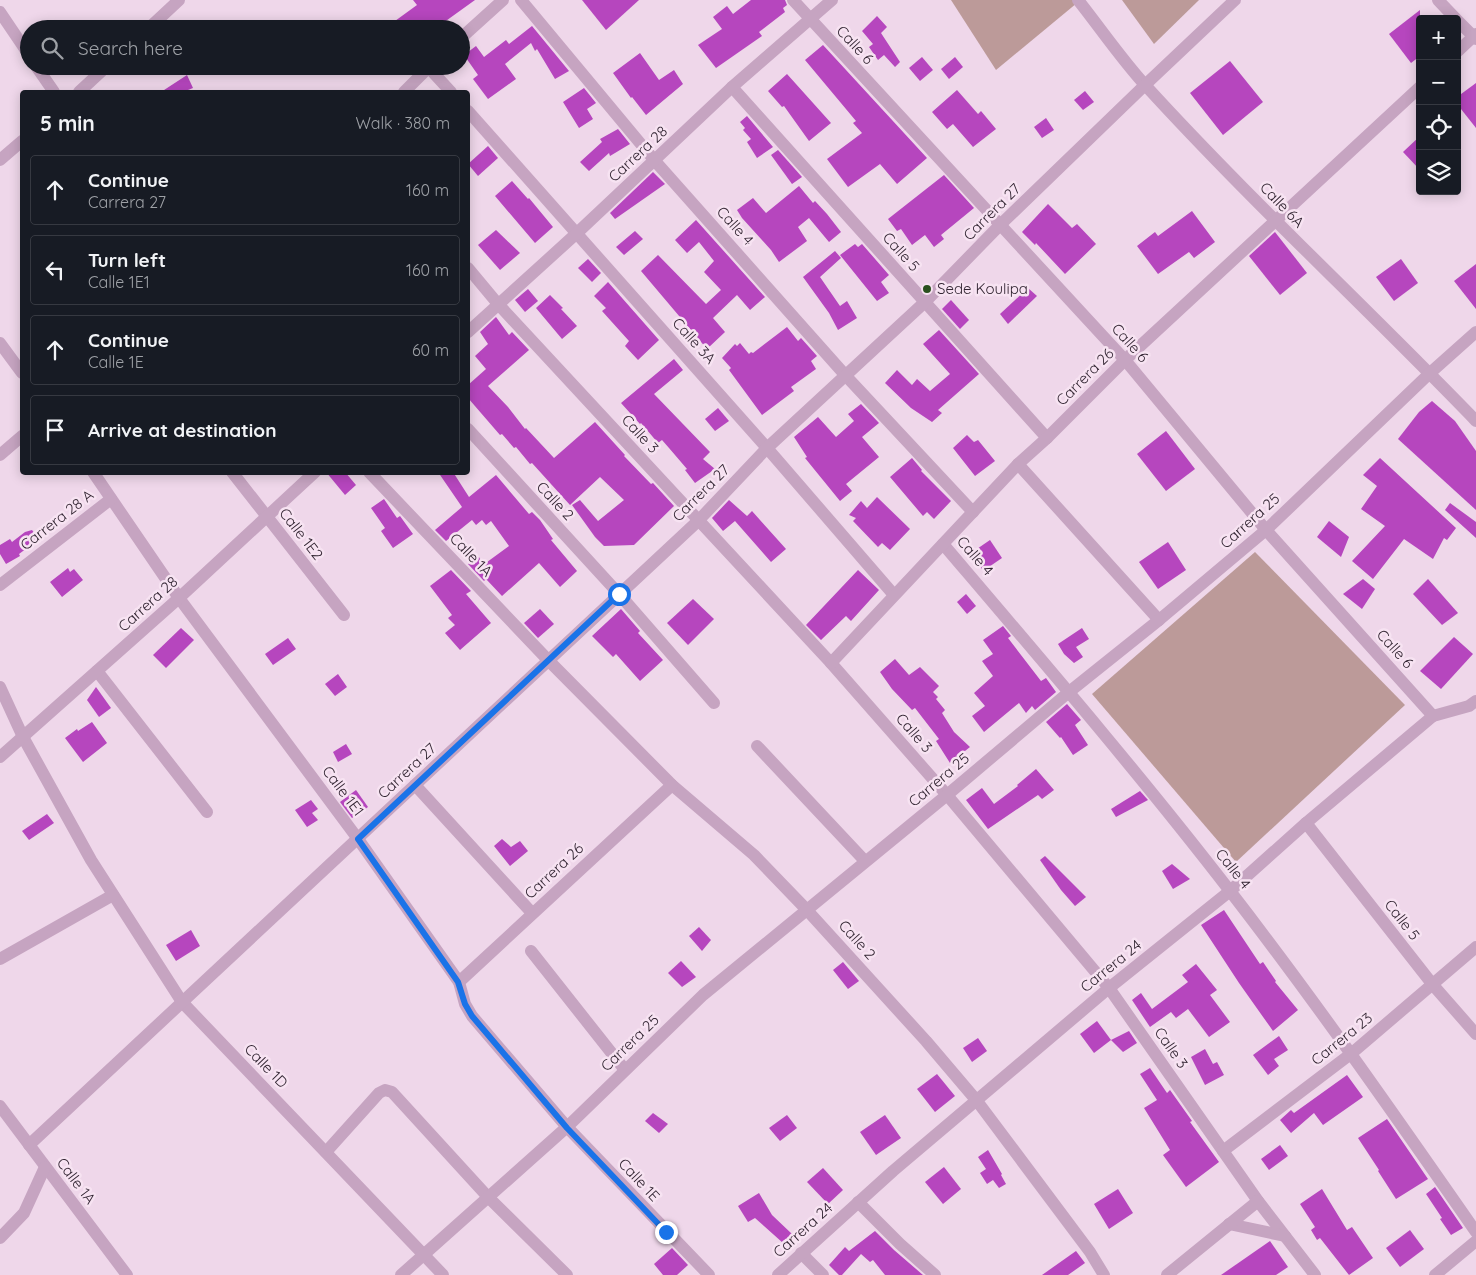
<!DOCTYPE html>
<html lang="en">
<head>
<meta charset="utf-8">
<style>
  body { margin:0; font-family:Quicksand,sans-serif; background:#20242c; color:#f1f3f6 }
  .controls { position:absolute; right:15px; top:15px; display:grid; overflow:hidden; border-radius:5px; box-shadow:0 2px 12px #0003 }
  .controls button { width:45px; height:45px; display:grid; place-items:center; padding:0; border:0; border-bottom:1px solid #363941; background:#171b24; color:#f1f3f6; font:25px sans-serif }
  .stop { position:absolute; width:15px; height:15px; margin:-11px; border:4px solid #1a73e8; border-radius:50%; background:#fff }
  .stop.end { background:#1a73e8; border-color:#fff; box-shadow:0 1px 5px #0008 }
  .list { margin:0; padding:0; list-style:none }
  h2 { display:flex; justify-content:space-between; align-items:center; height:65px; margin:0; padding:0 20px; font-size:21px }
  h2 small { font-size:16px; font-weight:400; color:#9ea1a6 }
  .list li { display:grid; grid-template-columns:32px 1fr auto; gap:15px; align-items:center; box-sizing:border-box; height:70px; margin:0 10px 10px; padding:0 10px; border:1px solid #363941; border-radius:5px }
  .list b { display:block; font-size:19px; white-space:nowrap }
  .list p { margin:0; font-size:16px; white-space:nowrap; color:#9ea1a6 }
  .list em { font-size:16px; font-style:normal; color:#9ea1a6 }
  .icon { flex:none; width:28px; height:28px; fill:none; stroke:currentColor; stroke-width:2; stroke-linecap:round; stroke-linejoin:round }
  .map { position:relative; flex:none; width:1476px; height:1275px; overflow:hidden }
  .search { position:absolute; background:#171b24; box-shadow:0 2px 12px #0003; left:20px; top:20px; width:450px; height:55px; display:flex; align-items:center; gap:12px; box-sizing:border-box; padding:0 18px; border-radius:28px; color:#9ea1a6; font-size:19px }
  .panel { position:absolute; background:#171b24; box-shadow:0 2px 12px #0003; left:20px; top:90px; width:450px; height:385px; border-radius:5px }
  .map>svg:first-child { display:block }
</style>
</head>
<body>
<div class="map">
<svg width="1476" height="1275" viewBox="0 0 1476 1275">
  <rect width="100%" height="100%" fill="#efd7ea"/>
  <g fill="#bc9a99">
    <polygon points="951,0 1074,0 1077,3 996,70"/>
    <polygon points="1122,0 1199,0 1154,44"/>
    <polygon points="1255,552 1405,705 1236,862 1092,694"/>
  </g>
  <g fill="#b646be">
    <polygon points="413,0 475,0 443,23 440,20 428,29 384,29 417,5"/>
    <polygon points="582,0 639,0 606,30"/>
    <polygon points="751,0 785,0 787,5 783,8 785,12 759,32 762,36 716,68 698,45 722,29 713,17 727,6 733,14"/>
    <polygon points="1420,10 1420,56 1411,63 1389,34"/>
    <polygon points="877,16 887,27 881,33 900,62 895,67 884,55 878,60 869,47 873,44 862,31"/>
    <polygon points="532,26 569,71 555,79 537,49 535,51 531,43 505,64 516,79 488,99 473,79 478,75 464,55 476,46 484,57 506,40 509,44"/>
    <polygon points="823,45 927,158 897,184 880,164 848,187 827,159 862,133 853,123 856,121 805,60"/>
    <polygon points="640,53 659,80 674,70 683,84 646,115 632,97 631,98 613,73"/>
    <polygon points="922,57 933,70 920,81 909,68"/>
    <polygon points="955,57 963,67 949,79 941,69"/>
    <polygon points="1230,61 1263,102 1223,135 1190,93"/>
    <polygon points="787,74 831,123 809,141 784,106 782,107 768,91"/>
    <polygon points="187,75 193,88 183,92 161,92"/>
    <polygon points="1476,83 1476,128 1457,104 1457,97"/>
    <polygon points="584,88 596,103 587,109 593,119 579,128 563,102"/>
    <polygon points="957,90 978,114 981,111 996,129 973,147 953,124 947,129 932,112"/>
    <polygon points="1085,91 1094,102 1083,110 1074,100"/>
    <polygon points="747,116 773,147 757,158 747,142 751,139 743,130 745,128 740,122"/>
    <polygon points="1046,118 1054,130 1042,138 1034,127"/>
    <polygon points="618,129 630,144 610,156 609,153 589,171 580,162 602,142 600,139"/>
    <polygon points="1420,136 1420,170 1403,152"/>
    <polygon points="488,146 498,158 478,176 468,164"/>
    <polygon points="778,150 802,177 792,184 771,155"/>
    <polygon points="653,172 665,184 615,219 610,213"/>
    <polygon points="944,175 974,208 941,235 944,239 934,247 925,235 912,245 901,229 897,231 888,219"/>
    <polygon points="512,181 528,199 529,198 553,227 535,243 495,196"/>
    <polygon points="799,186 813,203 815,201 827,214 841,232 829,242 809,218 798,227 807,241 779,262 771,250 742,218 737,210 753,198 766,213"/>
    <polygon points="1048,204 1072,228 1077,224 1096,244 1065,274 1036,243 1035,245 1022,232"/>
    <polygon points="1192,211 1215,242 1194,258 1189,252 1158,274 1137,246 1155,232 1158,236"/>
    <polygon points="696,220 765,297 750,310 737,295 713,318 725,332 707,349 641,271 658,255 706,304 721,290 704,272 714,261 699,242 687,253 675,240"/>
    <polygon points="496,230 520,253 500,270 478,245"/>
    <polygon points="635,231 643,239 624,255 616,247"/>
    <polygon points="1275,232 1307,273 1280,295 1249,256"/>
    <polygon points="855,244 858,247 862,244 889,275 881,282 889,293 877,301 840,255"/>
    <polygon points="835,251 841,258 820,277 840,306 847,301 857,318 838,330 829,313 803,277"/>
    <polygon points="588,259 601,273 592,282 578,268"/>
    <polygon points="1401,259 1418,283 1394,301 1376,277"/>
    <polygon points="1476,264 1476,309 1454,281"/>
    <polygon points="608,282 659,340 638,360 625,346 629,341 602,311 606,308 594,296"/>
    <polygon points="1028,288 1037,296 1008,324 1000,314"/>
    <polygon points="528,289 538,301 525,312 515,300"/>
    <polygon points="550,295 563,308 561,309 577,326 562,339 536,308"/>
    <polygon points="951,300 969,320 960,329 942,309"/>
    <polygon points="496,317 509,335 512,332 529,350 488,386 508,407 525,429 526,428 554,458 595,422 625,455 624,456 651,484 653,483 674,506 634,545 604,546 595,537 572,505 580,500 598,521 624,500 600,477 570,505 532,463 530,464 516,447 514,448 502,434 500,435 468,398 468,385 486,369 475,356 488,344 480,332"/>
    <polygon points="787,327 798,341 801,338 817,356 811,361 816,369 791,387 794,391 762,415 729,370 731,368 722,358 735,344 737,346 740,343 749,354 751,352 753,353"/>
    <polygon points="939,330 979,374 938,410 942,413 932,422 911,408 885,383 897,370 912,385 917,379 930,391 950,374 923,344"/>
    <polygon points="674,359 683,370 654,394 710,452 703,459 715,469 695,483 685,470 687,469 669,448 662,440 658,443 641,423 640,424 621,403"/>
    <polygon points="1432,401 1455,421 1476,451 1476,510 1398,439 1419,412"/>
    <polygon points="861,404 879,423 862,437 879,457 846,484 852,491 840,501 805,458 807,457 794,437 818,417 836,437 854,421 848,414"/>
    <polygon points="718,408 729,421 715,431 705,419"/>
    <polygon points="1166,431 1195,469 1166,491 1137,454"/>
    <polygon points="967,435 974,442 978,440 995,461 975,476 953,448"/>
    <polygon points="912,458 922,470 921,471 951,501 934,519 927,512 923,516 890,477"/>
    <polygon points="1380,458 1456,528 1447,540 1444,538 1433,559 1404,539 1373,579 1352,561 1385,526 1361,509 1377,486 1363,475"/>
    <polygon points="326,472 345,472 356,485 345,495"/>
    <polygon points="438,472 453,472 469,497 496,475 529,514 532,512 540,520 553,539 551,540 577,571 560,587 539,563 502,596 486,579 484,581 468,564 479,557 483,565 509,546 491,521 486,525 482,520 476,525 472,520 446,541 435,530 462,507"/>
    <polygon points="877,497 910,529 890,550 882,543 878,547 853,521 856,518 849,515 861,501 867,508"/>
    <polygon points="384,499 397,518 400,516 413,534 393,548 381,531 385,528 371,508"/>
    <polygon points="729,500 747,516 752,511 786,549 771,562 735,521 723,531 712,518"/>
    <polygon points="1450,503 1476,522 1476,538 1445,510"/>
    <polygon points="1329,521 1349,537 1341,557 1317,537"/>
    <polygon points="32,530 39,539 19,554 20,556 6,564 0,554 0,545 10,539 12,542 25,532"/>
    <polygon points="990,540 1002,558 983,571 971,553"/>
    <polygon points="1168,542 1186,570 1158,589 1139,562"/>
    <polygon points="68,568 70,572 74,569 83,580 62,597 50,582"/>
    <polygon points="451,570 471,591 466,594 491,623 460,650 445,633 455,625 448,618 452,615 430,586"/>
    <polygon points="858,570 879,590 851,621 846,616 821,640 806,625"/>
    <polygon points="1363,579 1375,589 1362,609 1343,594"/>
    <polygon points="1428,579 1458,613 1442,625 1413,594"/>
    <polygon points="966,594 976,606 967,614 957,602"/>
    <polygon points="693,599 714,619 688,645 667,623"/>
    <polygon points="540,609 554,624 538,638 524,623"/>
    <polygon points="621,609 640,631 638,633 663,660 640,681 616,654 613,657 592,636"/>
    <polygon points="1003,626 1011,636 1008,638 1041,681 1046,678 1056,692 1035,710 1032,706 1026,713 1019,703 984,732 972,716 985,706 974,693 993,676 982,661 993,654 983,640"/>
    <polygon points="181,628 194,640 166,668 153,655"/>
    <polygon points="1082,628 1089,639 1076,647 1083,657 1074,663 1064,654 1058,644"/>
    <polygon points="1454,637 1473,654 1441,689 1420,671"/>
    <polygon points="288,638 296,649 273,665 265,654"/>
    <polygon points="895,659 909,675 920,667 939,686 933,692 938,697 936,699 945,710 942,713 954,732 970,747 950,763 936,741 939,739 915,708 912,710 892,689 880,672"/>
    <polygon points="338,674 347,687 335,696 325,684"/>
    <polygon points="96,687 111,708 99,717 87,700"/>
    <polygon points="1067,704 1081,720 1075,725 1088,745 1073,755 1061,737 1060,738 1046,722"/>
    <polygon points="92,722 107,743 83,762 65,738 77,729 78,731"/>
    <polygon points="346,744 352,754 338,762 333,752"/>
    <polygon points="1036,769 1054,790 1042,799 1038,795 988,829 966,800 982,788 994,804 1018,786 1017,785"/>
    <polygon points="356,790 368,807 352,818 340,802"/>
    <polygon points="1140,791 1148,800 1116,817 1111,809"/>
    <polygon points="311,800 318,809 312,813 318,820 307,827 295,810"/>
    <polygon points="47,814 54,823 29,840 22,831"/>
    <polygon points="502,839 511,847 520,841 528,851 510,866 494,846"/>
    <polygon points="1045,856 1086,897 1075,906 1061,890 1040,860"/>
    <polygon points="1172,864 1190,879 1173,889 1162,871"/>
    <polygon points="1224,910 1260,964 1263,962 1276,981 1275,982 1298,1010 1273,1031 1239,983 1201,925"/>
    <polygon points="699,927 711,940 702,951 689,936"/>
    <polygon points="191,930 200,946 176,961 166,945"/>
    <polygon points="681,961 696,977 682,987 668,973"/>
    <polygon points="843,962 859,981 848,989 833,970"/>
    <polygon points="1196,964 1217,990 1210,995 1230,1022 1209,1037 1188,1009 1176,1018 1171,1012 1150,1027 1132,1000 1141,993 1152,1009 1188,982 1182,975"/>
    <polygon points="1097,1021 1111,1040 1094,1053 1080,1034"/>
    <polygon points="1129,1031 1137,1043 1123,1052 1111,1040"/>
    <polygon points="1279,1036 1288,1050 1274,1059 1279,1066 1268,1075 1253,1055"/>
    <polygon points="978,1038 987,1051 972,1062 963,1048"/>
    <polygon points="1205,1049 1213,1064 1217,1062 1224,1075 1205,1085 1191,1057"/>
    <polygon points="1150,1068 1167,1093 1170,1090 1192,1121 1190,1122 1219,1162 1186,1187 1163,1155 1170,1150 1144,1108 1157,1100 1140,1074"/>
    <polygon points="937,1074 955,1096 935,1112 917,1089"/>
    <polygon points="1347,1075 1363,1097 1323,1125 1314,1113 1291,1133 1280,1120 1291,1110 1294,1113"/>
    <polygon points="653,1113 668,1124 659,1133 645,1121"/>
    <polygon points="787,1115 797,1128 780,1141 769,1128"/>
    <polygon points="885,1115 901,1138 876,1155 860,1132"/>
    <polygon points="1387,1119 1428,1179 1396,1199 1378,1171 1379,1170 1358,1138"/>
    <polygon points="1280,1145 1288,1156 1269,1170 1261,1159"/>
    <polygon points="988,1150 1002,1174 1001,1175 1006,1184 999,1188 993,1180 987,1184 980,1173 986,1169 978,1157"/>
    <polygon points="944,1167 961,1189 943,1204 925,1182"/>
    <polygon points="823,1168 843,1190 828,1204 807,1182"/>
    <polygon points="1435,1187 1463,1228 1451,1235 1440,1219 1442,1218 1426,1194"/>
    <polygon points="1118,1189 1133,1213 1109,1229 1094,1204"/>
    <polygon points="1322,1189 1347,1230 1352,1227 1373,1258 1349,1275 1320,1238 1317,1240 1311,1230 1315,1227 1300,1204"/>
    <polygon points="759,1193 772,1215 792,1234 783,1243 755,1218 748,1222 738,1206"/>
    <polygon points="1410,1230 1424,1249 1400,1267 1386,1248"/>
    <polygon points="875,1231 894,1250 923,1275 885,1275 873,1260 870,1262 861,1254 842,1275 839,1275 829,1265 845,1247 849,1251"/>
    <polygon points="1270,1241 1288,1267 1276,1275 1221,1275"/>
    <polygon points="672,1248 688,1265 677,1275 663,1275 654,1264"/>
    <polygon points="1076,1251 1085,1263 1068,1275 1042,1275"/>
  </g>
  <g fill="none" stroke-linecap="round" stroke-linejoin="round">
    <g stroke="#c6a4c1" stroke-width="12">
      <polyline points="521,0 655,161 846,376 973,512"/>
      <polyline points="793,0 1125,360 1266,530 1433,716"/>
      <path d="M1078,0C1101,29 1122,60 1146,86C1252,202 1367,308 1476,421"/>
      <polyline points="1438,0 1456,19"/>
      <polyline points="0,12 29,55"/>
      <polyline points="1457,20 1476,39"/>
      <polyline points="148,29 179,0"/>
      <polyline points="461,38 503,0"/>
      <polyline points="1457,52 1476,34"/>
      <polyline points="36,66 54,92"/>
      <polyline points="429,68 451,92"/>
      <polyline points="732,87 1047,438"/>
      <polyline points="79,92 107,66"/>
      <polyline points="404,92 430,66"/>
      <polyline points="468,111 767,448 894,595"/>
      <polyline points="0,160 22,141"/>
      <polyline points="468,268 498,304 831,663 947,795 1109,988 1258,1201 1315,1275"/>
      <polyline points="468,332 577,233 732,87 832,0"/>
      <polyline points="0,343 22,373"/>
      <polyline points="468,429 619,594 714,703"/>
      <polyline points="0,455 22,436"/>
      <polyline points="1018,464 1159,620"/>
      <polyline points="93,472 179,598 358,839 459,982 465,1004 472,1016 567,1127 709,1275"/>
      <polyline points="232,472 344,615"/>
      <polyline points="369,472 549,661 672,785 754,855 806,909 926,1041 977,1101 1090,1252 1104,1275"/>
      <path d="M943,544C1040,658 1138,772 1230,891C1316,1002 1396,1117 1476,1232"/>
      <polyline points="0,585 111,499"/>
      <polyline points="831,663 1018,464 1047,438 1125,360 1420,87"/>
      <polyline points="97,671 207,812"/>
      <polyline points="0,687 23,737 91,860 182,1002 443,1275"/>
      <polyline points="757,746 865,861"/>
      <polyline points="0,757 179,598 315,472"/>
      <polyline points="415,785 532,913"/>
      <polyline points="1306,823 1433,985 1476,1034"/>
      <polyline points="531,951 625,1070"/>
      <polyline points="0,959 113,895"/>
      <polyline points="459,982 672,785"/>
      <polyline points="0,1106 127,1275"/>
      <polyline points="29,1145 698,521 767,448 925,302 1000,225 1145,85 1235,0"/>
      <polyline points="1223,1151 1352,1053 1476,947"/>
      <polyline points="326,1152 379,1093 385,1090 392,1092 488,1197 567,1275"/>
      <polyline points="858,1202 900,1244 935,1275"/>
      <polyline points="1229,1224 1285,1236"/>
      <polyline points="0,1238 24,1213 45,1167"/>
      <polyline points="801,1253 823,1275"/>
      <polyline points="401,1275 567,1127 703,995 947,795 1069,692 1159,620 1266,530 1430,373 1476,332"/>
      <polyline points="778,1275 893,1171 1109,988 1230,891 1306,823 1433,716 1469,706 1476,701"/>
      <polyline points="1167,1275 1258,1201"/>
      <polyline points="1435,1275 1476,1241"/>
    </g>
  </g>
  <g fill="none" stroke-linecap="round" stroke-linejoin="round">
    <polyline stroke="#1a73e8" stroke-width="6" points="619,594 358,839 458,982 465,1004 472,1016 567,1128 666,1232"/>
  </g>
  <circle fill="#2a501e" stroke="#f7e3f2" stroke-width="2" cx="927" cy="289" r="5"/>
  <g text-anchor="middle" stroke-width="5" stroke-linejoin="round" paint-order="stroke">
    <g font-size="15" fill="#322532" stroke="#f7e3f2">
      <text transform="translate(855 45) rotate(47)" y="5">Calle 6</text>
      <text transform="translate(638 154) rotate(-43)" y="5">Carrera 28</text>
      <text transform="translate(1282 205) rotate(46)" y="5">Calle 6A</text>
      <text transform="translate(992 212) rotate(-45)" y="5">Carrera 27</text>
      <text transform="translate(735 226) rotate(48)" y="5">Calle 4</text>
      <text transform="translate(901 252) rotate(48)" y="5">Calle 5</text>
      <text transform="translate(694 341) rotate(48)" y="5">Calle 3A</text>
      <text transform="translate(1130 343) rotate(48)" y="5">Calle 6</text>
      <text transform="translate(1085 377) rotate(-45)" y="5">Carrera 26</text>
      <text transform="translate(640 434) rotate(47)" y="5">Calle 3</text>
      <text transform="translate(701 493) rotate(-45)" y="5">Carrera 27</text>
      <text transform="translate(555 501) rotate(47)" y="5">Calle 2</text>
      <text transform="translate(57 520) rotate(-38)" y="5">Carrera 28 A</text>
      <text transform="translate(1250 521) rotate(-42)" y="5">Carrera 25</text>
      <text transform="translate(301 534) rotate(52)" y="5">Calle 1E2</text>
      <text transform="translate(471 555) rotate(46)" y="5">Calle 1A</text>
      <text transform="translate(975 556) rotate(49)" y="5">Calle 4</text>
      <text transform="translate(148 604) rotate(-42)" y="5">Carrera 28</text>
      <text transform="translate(1395 649) rotate(48)" y="5">Calle 6</text>
      <text transform="translate(914 733) rotate(49)" y="5">Calle 3</text>
      <text transform="translate(407 771) rotate(-43)" y="5">Carrera 27</text>
      <text transform="translate(939 780) rotate(-40)" y="5">Carrera 25</text>
      <text transform="translate(343 791) rotate(53)" y="5">Calle 1E1</text>
      <text transform="translate(1233 869) rotate(52)" y="5">Calle 4</text>
      <text transform="translate(554 871) rotate(-43)" y="5">Carrera 26</text>
      <text transform="translate(1402 920) rotate(52)" y="5">Calle 5</text>
      <text transform="translate(857 940) rotate(48)" y="5">Calle 2</text>
      <text transform="translate(1111 966) rotate(-39)" y="5">Carrera 24</text>
      <text transform="translate(1342 1039) rotate(-39)" y="5">Carrera 23</text>
      <text transform="translate(630 1043) rotate(-44)" y="5">Carrera 25</text>
      <text transform="translate(1171 1048) rotate(55)" y="5">Calle 3</text>
      <text transform="translate(266 1066) rotate(46)" y="5">Calle 1D</text>
      <text transform="translate(639 1180) rotate(47)" y="5">Calle 1E</text>
      <text transform="translate(76 1181) rotate(53)" y="5">Calle 1A</text>
      <text transform="translate(803 1230) rotate(-42)" y="5">Carrera 24</text>
    </g>
    <g font-size="15" fill="#322532" stroke="#f7e3f2" text-anchor="start">
      <text x="937" y="294">Sede Koulipa</text>
    </g>
  </g>
</svg>
<div class="controls">
<button>+</button>
<button>−</button>
<button><svg class="icon" aria-label="locate" viewBox="0 0 24 24"><circle cx="12" cy="12" r="6"/><path d="M12 2v4M12 18v4M2 12h4M18 12h4"/></svg></button>
<button><svg class="icon" aria-label="layers" viewBox="0 0 24 24"><path d="M12 4l9 5-9 5-9-5zM3 14l9 5 9-5"/></svg></button>
</div>
<div class="stop" style="left:619px;top:594px"></div>
<div class="stop end" style="left:666px;top:1232px"></div>
<div class="search"><svg class="icon" aria-label="search" viewBox="0 0 24 24"><circle cx="10" cy="10" r="6"/><path d="M15 15l6 6"/></svg>Search here</div>
<section class="panel">
<h2>5 min<small>Walk · 380 m</small></h2>
<ul class="list">
<li><svg class="icon" aria-label="ahead" viewBox="0 0 24 24"><path d="M12 20V5M6 11l6-6 6 6"/></svg><div><b>Continue</b><p>Carrera 27</p></div><em>160 m</em></li>
<li><svg class="icon" aria-label="left" viewBox="0 0 24 24"><path d="M17 20v-9H6M10 6l-5 5 5 5"/></svg><div><b>Turn left</b><p>Calle 1E1</p></div><em>160 m</em></li>
<li><svg class="icon" aria-label="ahead" viewBox="0 0 24 24"><path d="M12 20V5M6 11l6-6 6 6"/></svg><div><b>Continue</b><p>Calle 1E</p></div><em>60 m</em></li>
<li><svg class="icon" aria-label="arrive" viewBox="0 0 24 24"><path d="M6 21V4h12l-3 4 3 4H6"/></svg><div><b>Arrive at destination</b></div></li>
</ul>
</section>
</div>
</body>
</html>
